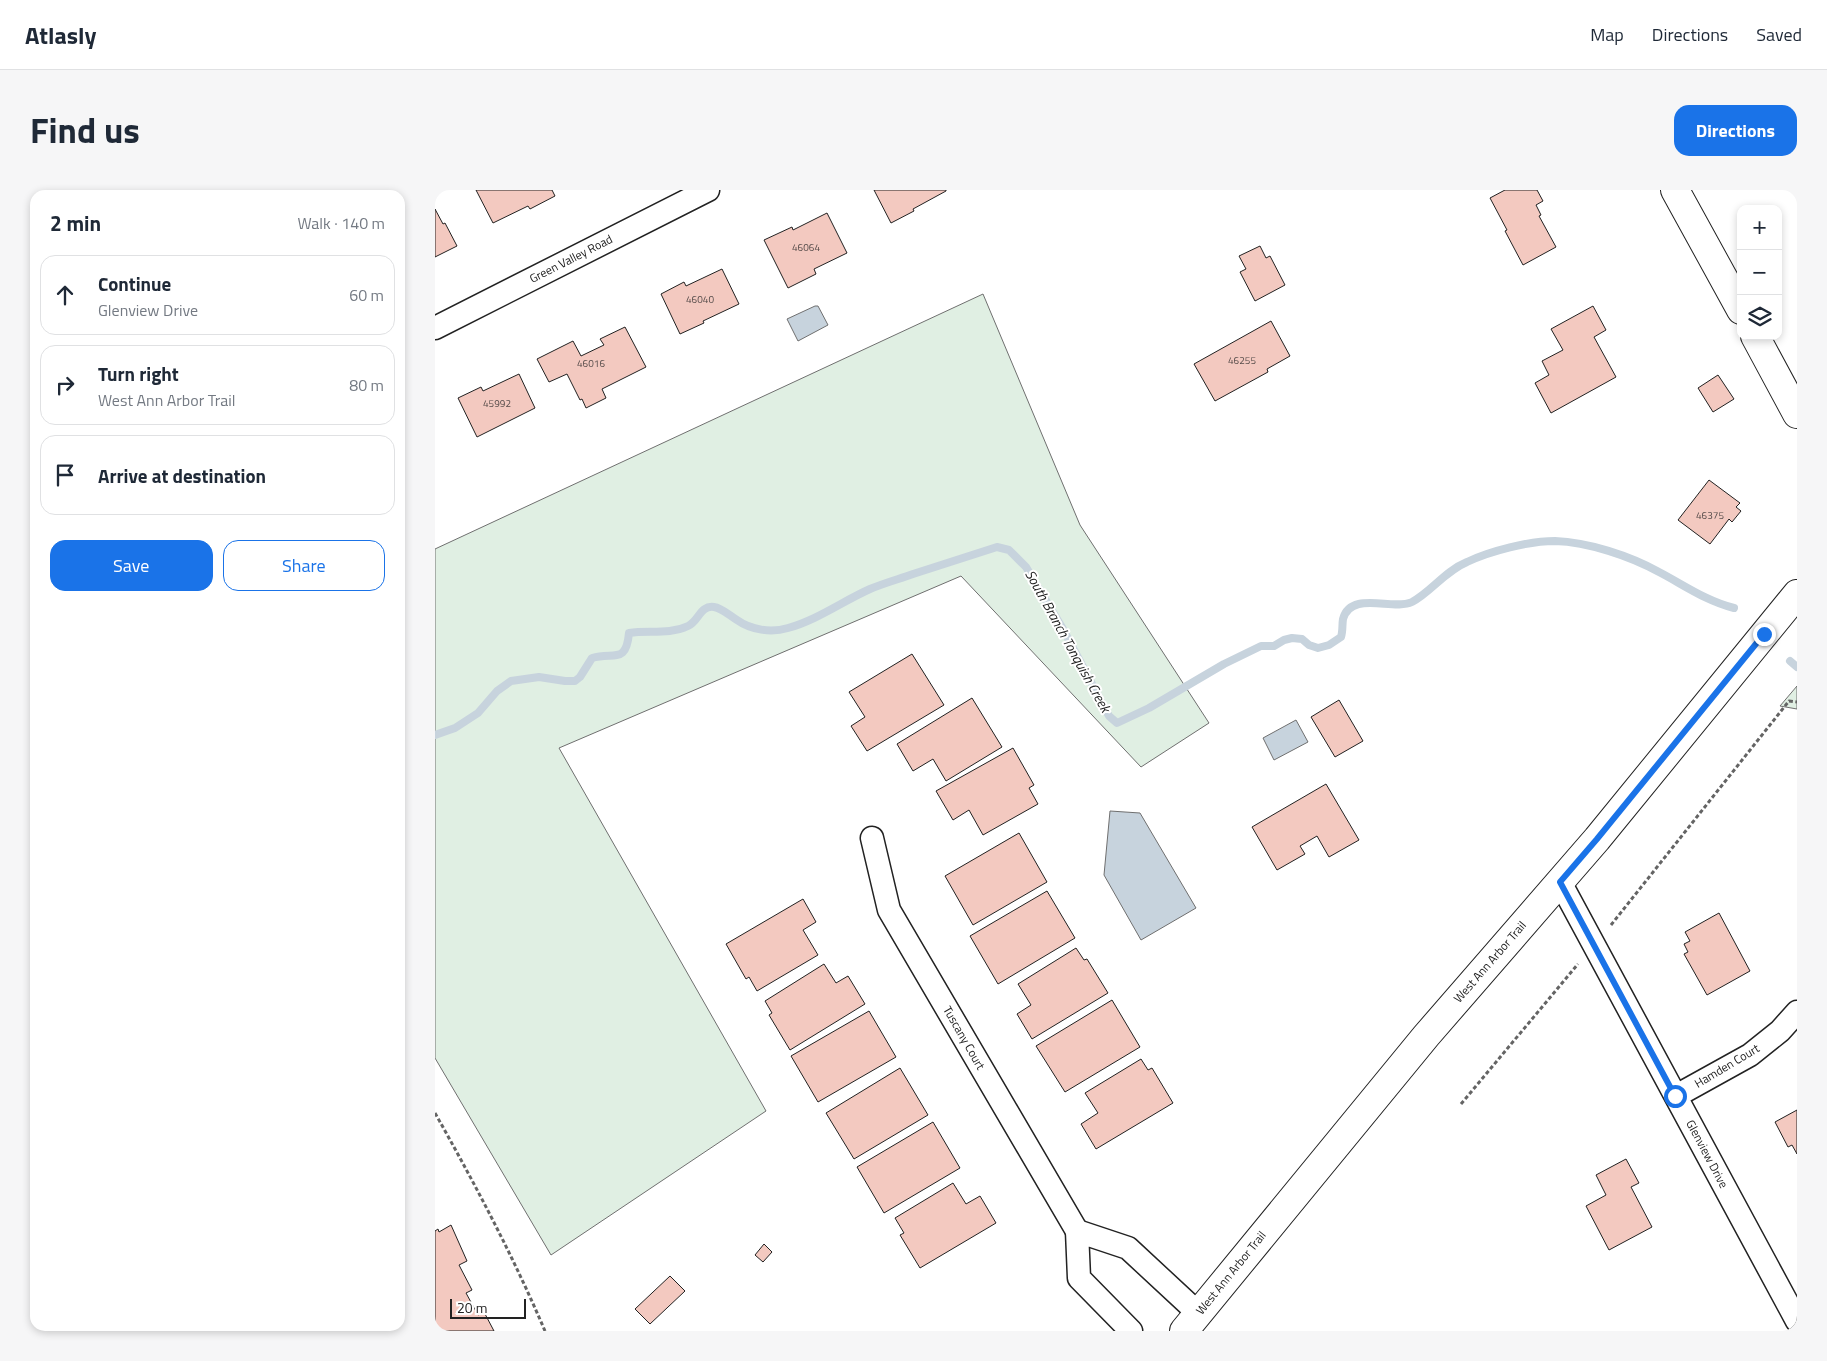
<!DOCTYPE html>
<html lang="en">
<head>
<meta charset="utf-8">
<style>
  body { margin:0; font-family:"Titillium Web",sans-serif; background:#f6f6f7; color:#1f2937 }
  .controls { position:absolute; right:15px; top:15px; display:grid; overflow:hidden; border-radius:10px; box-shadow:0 2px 8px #0003 }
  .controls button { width:45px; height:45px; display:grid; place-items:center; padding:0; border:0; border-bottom:1px solid #e0e1e3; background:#fff; color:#1f2937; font:25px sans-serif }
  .scale { position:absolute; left:15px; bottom:12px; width:76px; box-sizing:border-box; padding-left:5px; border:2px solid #222; border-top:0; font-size:14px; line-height:18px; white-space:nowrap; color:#222; -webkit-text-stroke:4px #fff; paint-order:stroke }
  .stop { position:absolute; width:15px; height:15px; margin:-11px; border:4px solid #1a73e8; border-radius:50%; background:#fff }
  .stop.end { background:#1a73e8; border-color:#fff; box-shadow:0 1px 5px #0008 }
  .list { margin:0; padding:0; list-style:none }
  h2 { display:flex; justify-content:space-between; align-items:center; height:65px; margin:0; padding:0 20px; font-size:21px }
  h2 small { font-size:16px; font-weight:400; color:#747a83 }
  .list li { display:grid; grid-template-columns:32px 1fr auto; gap:15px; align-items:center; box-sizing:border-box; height:80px; margin:0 10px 10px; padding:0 10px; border:1px solid #e0e1e3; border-radius:15px }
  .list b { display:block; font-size:19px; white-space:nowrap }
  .list p { margin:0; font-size:16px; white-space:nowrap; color:#747a83 }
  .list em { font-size:16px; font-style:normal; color:#747a83 }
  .actions { display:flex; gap:10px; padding:15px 20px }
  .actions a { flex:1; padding:11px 0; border:1px solid #1a73e8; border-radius:15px; text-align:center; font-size:18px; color:#1a73e8 }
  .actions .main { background:#1a73e8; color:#fff }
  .icon { flex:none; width:28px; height:28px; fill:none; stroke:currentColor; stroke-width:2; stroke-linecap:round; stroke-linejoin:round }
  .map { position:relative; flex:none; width:1362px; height:1141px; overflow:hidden; border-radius:15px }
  header { display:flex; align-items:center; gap:30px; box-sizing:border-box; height:70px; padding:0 25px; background:#fff; border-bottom:1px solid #e0e1e3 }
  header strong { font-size:24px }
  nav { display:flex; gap:28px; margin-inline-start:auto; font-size:18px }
  .intro { display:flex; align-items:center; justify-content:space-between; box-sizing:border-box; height:120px; padding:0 30px }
  h1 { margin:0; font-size:35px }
  .button { padding:12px 22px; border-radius:15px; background:#1a73e8; color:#fff; font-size:18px; font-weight:700 }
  main { display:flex; gap:30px; padding:0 30px }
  aside { flex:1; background:#fff; border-radius:15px; box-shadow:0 2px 8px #0003 }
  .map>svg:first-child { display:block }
</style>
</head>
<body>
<header>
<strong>Atlasly</strong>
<nav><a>Map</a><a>Directions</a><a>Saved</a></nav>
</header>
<div class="intro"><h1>Find us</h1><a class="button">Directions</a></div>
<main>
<aside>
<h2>2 min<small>Walk · 140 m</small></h2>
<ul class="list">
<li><svg class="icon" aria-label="ahead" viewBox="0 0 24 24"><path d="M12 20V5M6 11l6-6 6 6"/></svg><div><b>Continue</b><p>Glenview Drive</p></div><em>60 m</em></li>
<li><svg class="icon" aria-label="right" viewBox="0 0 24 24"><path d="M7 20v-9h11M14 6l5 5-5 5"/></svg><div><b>Turn right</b><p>West Ann Arbor Trail</p></div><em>80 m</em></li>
<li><svg class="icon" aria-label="arrive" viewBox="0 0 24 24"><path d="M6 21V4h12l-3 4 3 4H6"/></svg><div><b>Arrive at destination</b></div></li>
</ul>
<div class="actions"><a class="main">Save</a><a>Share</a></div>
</aside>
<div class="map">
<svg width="1362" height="1141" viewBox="0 0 1362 1141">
  <rect width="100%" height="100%" fill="#fff"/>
  <g fill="#e0efe3" stroke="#6f6f6f">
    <polygon points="548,104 645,335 774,533 706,577 526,386 124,558 331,921 116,1065 0,868 0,359"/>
    <polygon points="1362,496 1362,519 1345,516"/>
  </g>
  <g fill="#c7d3dd" stroke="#6f6f6f">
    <polygon points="380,116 383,116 393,135 363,151 352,129"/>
    <polygon points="861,530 873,552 839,570 828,548"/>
    <polygon points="675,621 705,623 761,718 706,750 669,685"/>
  </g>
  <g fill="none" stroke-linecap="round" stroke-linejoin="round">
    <g stroke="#c7d3dd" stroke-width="8">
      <polyline points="1355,471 1362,477"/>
      <path d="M0,545L20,538L43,523L62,501L76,491L104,487L130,491H140L145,487L157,468C180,462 191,474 194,443C214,440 234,445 253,436C264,431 265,415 279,417C287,418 295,426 302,430C316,440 336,443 353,438C382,430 408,411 435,399C449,393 464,389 478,384C506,375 534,366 562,357L574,360L591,377L628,439L674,526L682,533L714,518L789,474L826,456H839L849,450L857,448L867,449L874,455L883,458L894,455L906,447C908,441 907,435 908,429C916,400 958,421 977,412C996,402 1010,381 1032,372C1055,361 1094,351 1120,351C1153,352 1195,366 1224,382C1249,395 1271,411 1299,418"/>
    </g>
  </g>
  <g fill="#f3c9c0" stroke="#222">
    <polygon points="41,0 117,0 120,6 95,19 93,16 58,33"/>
    <polygon points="439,0 511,0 511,1 478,19 479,21 456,33"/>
    <polygon points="1070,0 1102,0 1108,11 1101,15 1106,25 1104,26 1121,57 1088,75 1070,41 1072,40 1055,8"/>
    <polygon points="0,19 8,34 10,33 22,56 0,67"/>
    <polygon points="392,23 412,63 379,79 381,84 353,98 329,50 357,37 358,40"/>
    <polygon points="825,56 831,68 835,66 850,95 820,111 805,82 811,79 804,66"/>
    <polygon points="287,79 304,114 268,131 269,133 245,144 226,104 249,92 251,96"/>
    <polygon points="1158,116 1171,140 1159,147 1181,187 1116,223 1100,193 1114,185 1107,171 1128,160 1116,139"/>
    <polygon points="836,131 855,166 832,179 833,182 780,211 759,174"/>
    <polygon points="190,137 211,177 167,199 171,208 151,218 147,209 145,210 132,184 114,192 102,169 138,151 146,166 169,155 165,149"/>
    <polygon points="84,184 100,218 42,247 23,208 46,197 48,201"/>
    <polygon points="1283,185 1299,209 1278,222 1263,198"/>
    <polygon points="1274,290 1305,313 1301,317 1306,321 1297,332 1294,329 1275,354 1243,330"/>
    <polygon points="477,464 509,515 432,561 416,536 430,527 414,502"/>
    <polygon points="537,508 567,557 511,591 498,569 478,581 462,554"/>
    <polygon points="904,510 928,551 900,567 876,527"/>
    <polygon points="578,558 599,595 594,598 603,614 548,645 534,620 518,630 501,601"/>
    <polygon points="891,594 924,650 894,667 882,646 865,656 870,664 842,680 817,637"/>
    <polygon points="584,643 612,692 538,735 510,686"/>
    <polygon points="612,701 640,748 563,794 535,746"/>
    <polygon points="368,709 381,732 368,740 383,765 322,801 314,787 311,789 291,754"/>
    <polygon points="1284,723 1315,781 1272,805 1249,764 1253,762 1249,754 1255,751 1250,742"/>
    <polygon points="641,758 649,770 652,769 673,803 597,849 582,824 596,815 583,794"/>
    <polygon points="389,774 401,793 413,786 430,814 355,860 334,825 337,823 330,811"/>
    <polygon points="677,810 705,857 630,902 601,856"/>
    <polygon points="434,821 461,867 383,912 356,866"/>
    <polygon points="706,869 713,880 717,878 738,913 661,959 646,934 663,923 650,903"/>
    <polygon points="465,878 493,925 419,969 391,923"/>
    <polygon points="1362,920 1362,964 1357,955 1353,957 1340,932"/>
    <polygon points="498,932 525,978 449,1023 422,977"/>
    <polygon points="1191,969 1204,993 1196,997 1217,1037 1174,1060 1151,1016 1171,1005 1161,985"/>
    <polygon points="518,993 531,1014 545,1006 561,1033 485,1078 465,1045 469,1043 460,1028"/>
    <polygon points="16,1035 32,1071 24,1075 37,1100 31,1103 43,1125 49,1122 59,1141 3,1141 0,1135 0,1041 3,1039 4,1042"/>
    <polygon points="329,1054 337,1062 328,1072 320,1065"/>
    <polygon points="235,1086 250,1101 215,1134 200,1119"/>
  </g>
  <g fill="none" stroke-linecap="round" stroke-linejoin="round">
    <g stroke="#222" stroke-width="25">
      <g id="street">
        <polyline points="0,138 273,0"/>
        <polyline points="437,648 454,720 642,1041"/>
        <polyline points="1125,692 1362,1131"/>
        <polyline points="1241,906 1315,865 1345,841 1362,822"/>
        <polyline points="696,1141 644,1088 642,1041 693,1058 763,1123"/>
      </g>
    </g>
    <g stroke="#222" stroke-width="30">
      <g id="secondary">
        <polyline points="1240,0 1306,120"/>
        <polyline points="1320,146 1362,224"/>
        <polyline points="749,1141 991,846 1162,649 1362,404"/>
      </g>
    </g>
    <g stroke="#646464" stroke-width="3" stroke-dasharray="4 2.5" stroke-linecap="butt">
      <polyline points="1176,735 1354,511 1362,512"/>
      <polyline points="1026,914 1143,774"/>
      <path d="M0,923C40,994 78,1066 110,1141"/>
    </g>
    <use href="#street" stroke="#fff" stroke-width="22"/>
    <use href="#secondary" stroke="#fff" stroke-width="28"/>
  </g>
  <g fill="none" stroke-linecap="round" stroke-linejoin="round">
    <polyline stroke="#1a73e8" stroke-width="6" points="1240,906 1125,692 1162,649 1329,444"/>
  </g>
  <g text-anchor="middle" stroke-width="4" stroke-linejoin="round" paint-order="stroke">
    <g font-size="10" fill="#564c4a">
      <text x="371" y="61">46064</text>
      <text x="265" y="113">46040</text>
      <text x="807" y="174">46255</text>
      <text x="156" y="177">46016</text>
      <text x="62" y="217">45992</text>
      <text x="1275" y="329">46375</text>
    </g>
    <g font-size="12" fill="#222" stroke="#fff">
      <text transform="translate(136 69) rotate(-27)" y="4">Green Valley Road</text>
      <text transform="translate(1055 772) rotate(-49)" y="4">West Ann Arbor Trail</text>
      <text transform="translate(529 848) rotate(60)" y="4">Tuscany Court</text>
      <text transform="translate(1292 876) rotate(-31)" y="4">Hamden Court</text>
      <text transform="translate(1272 964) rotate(62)" y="4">Glenview Drive</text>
      <text transform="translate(796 1083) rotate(-51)" y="4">West Ann Arbor Trail</text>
    </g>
    <g font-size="14" font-style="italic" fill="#222" stroke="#fff">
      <text transform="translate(633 451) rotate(61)" y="5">South Branch Tonquish Creek</text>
    </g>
  </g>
</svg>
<div class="controls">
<button>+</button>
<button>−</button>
<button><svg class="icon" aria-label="layers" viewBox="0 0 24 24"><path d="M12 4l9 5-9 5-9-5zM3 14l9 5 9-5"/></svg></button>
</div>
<div class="scale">20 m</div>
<div class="stop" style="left:1240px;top:906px"></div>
<div class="stop end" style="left:1329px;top:444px"></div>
</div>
</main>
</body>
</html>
